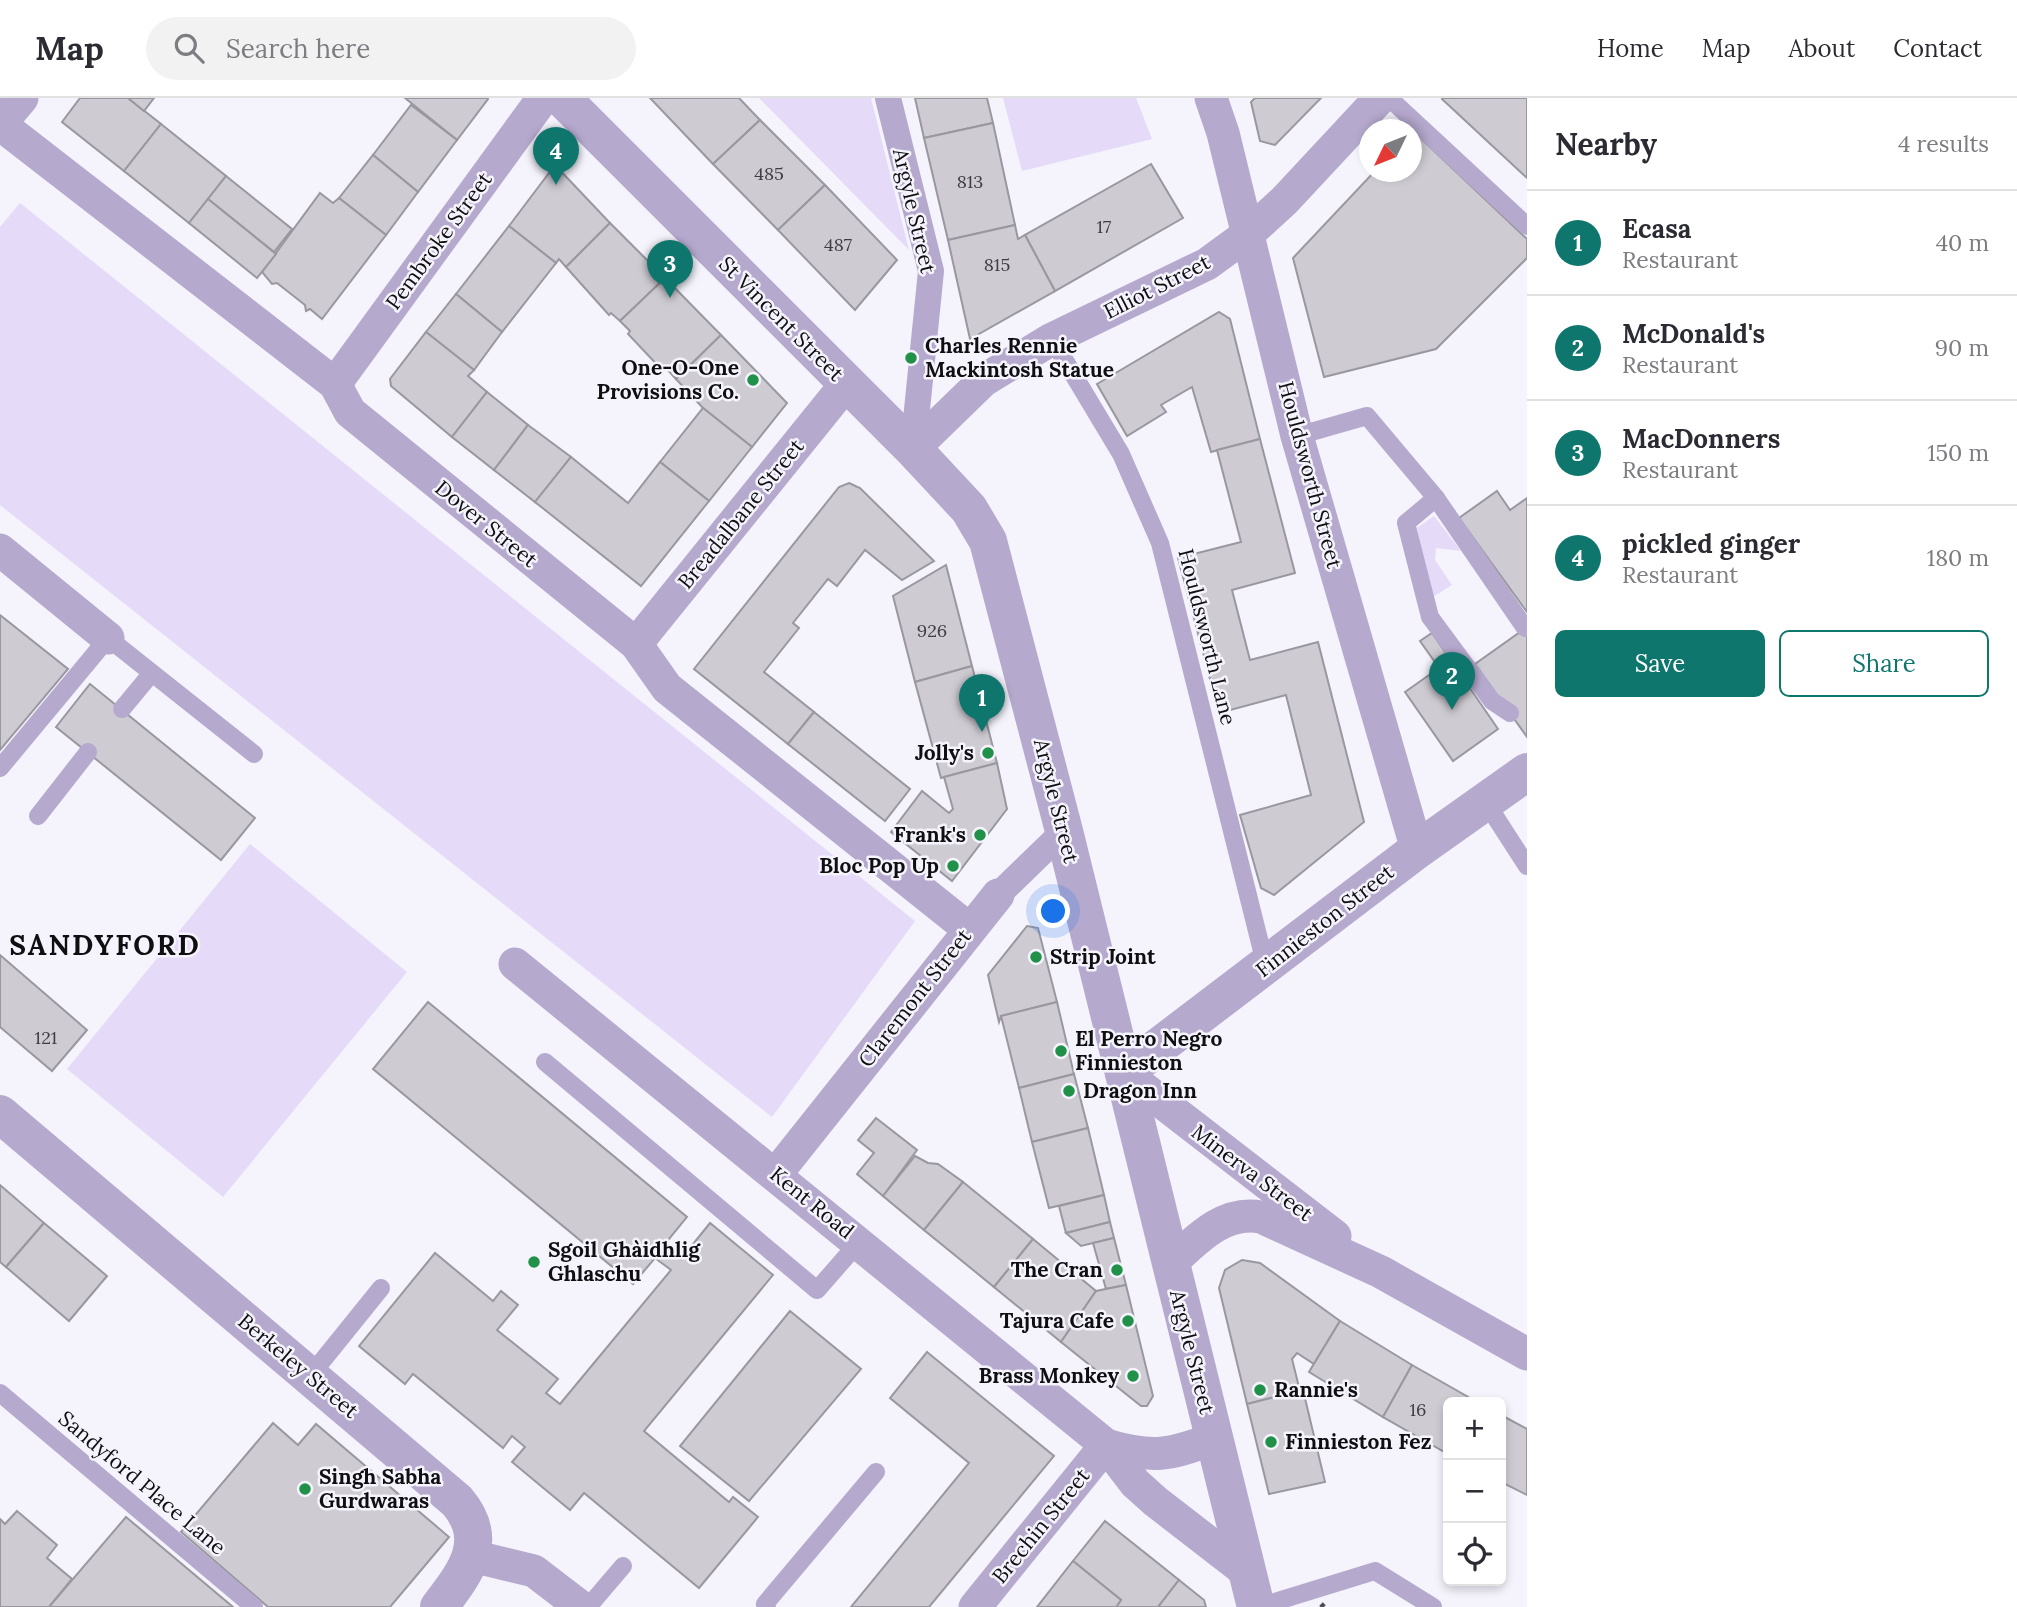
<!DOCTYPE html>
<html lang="en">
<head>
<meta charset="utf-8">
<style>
  body { margin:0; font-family:Lora,serif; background:#f2f2f3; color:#2b2b33 }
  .controls { position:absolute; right:21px; bottom:21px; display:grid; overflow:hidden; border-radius:10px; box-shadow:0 4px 10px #0003 }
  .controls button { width:63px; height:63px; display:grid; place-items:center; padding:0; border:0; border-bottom:2px solid #e1e1e2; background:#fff; color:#2b2b33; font:35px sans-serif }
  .compass { position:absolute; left:1359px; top:21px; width:63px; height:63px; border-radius:50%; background:#fff; box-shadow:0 4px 10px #0003; rotate:227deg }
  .you { position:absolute; left:1054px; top:814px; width:24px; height:24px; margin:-18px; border:5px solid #fff; border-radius:50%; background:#1a73e8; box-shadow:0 0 0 10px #1a73e833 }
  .badge { display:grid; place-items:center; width:46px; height:46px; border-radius:50%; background:#0f766e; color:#fff; font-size:23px; font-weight:700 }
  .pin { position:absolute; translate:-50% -58px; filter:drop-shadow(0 2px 4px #0008) }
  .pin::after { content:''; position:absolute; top:37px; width:24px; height:21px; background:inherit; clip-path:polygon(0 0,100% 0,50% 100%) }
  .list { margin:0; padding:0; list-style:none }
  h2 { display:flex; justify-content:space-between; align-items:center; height:91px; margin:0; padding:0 28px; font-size:30px }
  h2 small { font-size:23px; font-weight:400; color:#7c7c81 }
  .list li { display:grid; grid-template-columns:46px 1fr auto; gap:21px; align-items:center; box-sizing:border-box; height:105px; padding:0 28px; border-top:2px solid #e1e1e2 }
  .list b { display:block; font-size:26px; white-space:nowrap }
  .list p { margin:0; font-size:23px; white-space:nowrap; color:#7c7c81 }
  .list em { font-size:23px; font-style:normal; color:#7c7c81 }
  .actions { display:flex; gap:14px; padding:21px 28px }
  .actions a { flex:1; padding:16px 0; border:2px solid #0f766e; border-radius:10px; text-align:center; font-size:24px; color:#0f766e }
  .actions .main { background:#0f766e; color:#fff }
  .icon { flex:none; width:38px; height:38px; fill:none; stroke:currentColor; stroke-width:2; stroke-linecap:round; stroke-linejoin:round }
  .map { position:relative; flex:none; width:1527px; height:1509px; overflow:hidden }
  header { display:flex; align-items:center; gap:42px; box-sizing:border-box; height:98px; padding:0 35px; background:#fff; border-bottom:2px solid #e1e1e2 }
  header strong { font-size:33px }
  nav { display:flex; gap:38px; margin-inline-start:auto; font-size:24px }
  .search { width:490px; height:63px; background:#f2f2f3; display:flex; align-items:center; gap:18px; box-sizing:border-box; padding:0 24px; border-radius:38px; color:#7c7c81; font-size:26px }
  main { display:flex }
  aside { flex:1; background:#fff }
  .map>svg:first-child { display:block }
</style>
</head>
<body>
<header>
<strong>Map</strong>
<div class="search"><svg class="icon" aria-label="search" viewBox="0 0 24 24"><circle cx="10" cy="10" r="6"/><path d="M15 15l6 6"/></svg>Search here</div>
<nav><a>Home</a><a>Map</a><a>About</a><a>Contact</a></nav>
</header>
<main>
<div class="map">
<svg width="1527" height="1509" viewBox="0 0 1527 1509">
  <rect width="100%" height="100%" fill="#f5f3fc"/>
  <g fill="#e5dbf9">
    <polygon points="759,0 871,0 909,152"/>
    <polygon points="1003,0 1136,0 1152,41 1022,73"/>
    <polygon points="20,105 915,823 772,1019 0,407 0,129"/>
    <polygon points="1434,418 1461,453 1436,450 1435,462 1452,487 1431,500 1417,430"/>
    <polygon points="250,746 407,874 223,1099 67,971"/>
  </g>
  <g fill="#cecbd3" stroke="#99979f" stroke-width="2">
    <polygon points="80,0 128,0 161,26 124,73 62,24"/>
    <polygon points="128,0 154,0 144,13"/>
    <polygon points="405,0 487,0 488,1 457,42"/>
    <polygon points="650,0 739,0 760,22 713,66"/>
    <polygon points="915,0 987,0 993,25 924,40"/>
    <polygon points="1255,0 1321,0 1275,47 1260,43 1251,4"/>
    <polygon points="1527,0 1527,80 1442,1 1442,0"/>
    <polygon points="411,7 457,42 418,94 373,57"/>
    <polygon points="760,22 825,87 778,132 713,66"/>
    <polygon points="993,25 1015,127 948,142 924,40"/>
    <polygon points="161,26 226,78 189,125 124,73"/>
    <polygon points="1412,32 1527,141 1527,160 1436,251 1324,279 1293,160 1374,74 1412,74"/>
    <polygon points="373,57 418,94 386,137 339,100"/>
    <polygon points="1151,66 1183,120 1055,193 1025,137"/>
    <polygon points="555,67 610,125 566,169 559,161 556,165 509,128"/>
    <polygon points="226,78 292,131 274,154 208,101"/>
    <polygon points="825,87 897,162 855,212 778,132"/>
    <polygon points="320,95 333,105 339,100 386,137 322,221 310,211 306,213 305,207 277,185 272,186 262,174"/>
    <polygon points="208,101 276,156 257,180 189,125"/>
    <polygon points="610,125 665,180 620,223 611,215 609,217 566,169"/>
    <polygon points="1015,127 1018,141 1025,137 1055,193 970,241 948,142"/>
    <polygon points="509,128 556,165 502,234 456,196"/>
    <polygon points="665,180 721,237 676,281 666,270 663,273 628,236 630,233 620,223"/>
    <polygon points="456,196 502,234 474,272 426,234"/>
    <polygon points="1219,214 1230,221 1260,341 1211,354 1192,289 1161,307 1166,314 1127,338 1097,286"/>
    <polygon points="426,234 474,272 468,278 487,294 452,339 391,288 390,281"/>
    <polygon points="721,237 787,305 752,349 703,310 676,281"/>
    <polygon points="487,294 528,327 494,372 452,339"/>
    <polygon points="703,310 752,349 709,403 660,364"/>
    <polygon points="528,327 571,359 535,404 494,372"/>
    <polygon points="1260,341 1295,475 1232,492 1250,562 1318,544 1364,724 1274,797 1261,790 1240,717 1311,697 1286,597 1219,615 1178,460 1241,444 1217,352"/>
    <polygon points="571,359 628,405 660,364 709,403 641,488 535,404"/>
    <polygon points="849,385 860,390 934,463 902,482 865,452 837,488 828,481 793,525 799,530 764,574 814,614 788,646 694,571 839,389"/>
    <polygon points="1497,393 1510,412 1527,400 1527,514 1459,420"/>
    <polygon points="946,467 972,568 915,584 893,498"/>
    <polygon points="0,517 68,571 0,652"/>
    <polygon points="1527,529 1527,639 1475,566"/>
    <polygon points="1432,535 1498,631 1453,663 1405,594 1439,570 1420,543"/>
    <polygon points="972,568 997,665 941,680 915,584"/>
    <polygon points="90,586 255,720 221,762 56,629"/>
    <polygon points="814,614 910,691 885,723 788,646"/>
    <polygon points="997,665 1007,711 952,783 891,734 922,693 949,715 953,711 944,679"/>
    <polygon points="1027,828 1038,830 1057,904 1001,918 999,924 988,877"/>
    <polygon points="0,857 87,932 52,973 0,929"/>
    <polygon points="428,904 687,1119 664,1147 681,1161 710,1125 773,1177 644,1333 729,1404 733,1399 758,1419 699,1490 584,1395 570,1412 512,1364 525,1349 512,1338 503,1350 413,1276 405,1286 359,1248 435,1155 493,1203 501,1193 518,1207 497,1232 558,1281 546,1295 560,1306 671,1172 655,1160 633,1186 373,971"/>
    <polygon points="1057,904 1074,976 1019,990 1001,918"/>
    <polygon points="1074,976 1088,1030 1032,1044 1019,990"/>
    <polygon points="876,1020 917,1052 883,1098 857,1076 874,1055 858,1042"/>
    <polygon points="1088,1030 1104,1097 1049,1110 1032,1044"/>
    <polygon points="915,1058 928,1065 938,1066 963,1084 924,1132 883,1098"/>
    <polygon points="963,1084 1033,1141 994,1189 924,1132"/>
    <polygon points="0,1087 44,1125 6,1169 0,1164"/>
    <polygon points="1104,1097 1110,1124 1066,1135 1059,1108"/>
    <polygon points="1110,1124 1114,1140 1081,1148 1066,1135"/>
    <polygon points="44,1125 107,1178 69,1223 6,1169"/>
    <polygon points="1114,1140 1126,1187 1106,1191 1093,1145"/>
    <polygon points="1033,1141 1096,1193 1061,1244 994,1189"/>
    <polygon points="1242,1162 1260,1165 1340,1223 1314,1266 1297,1255 1292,1261 1300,1293 1247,1306 1219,1190 1225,1172"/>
    <polygon points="1126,1187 1153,1298 1147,1308 1141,1308 1061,1244 1096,1193"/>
    <polygon points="790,1213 861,1271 749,1403 680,1348"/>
    <polygon points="1340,1223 1412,1267 1383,1319 1309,1274"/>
    <polygon points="927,1254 1054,1358 929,1509 851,1509 969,1365 890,1300"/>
    <polygon points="1412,1267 1477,1304 1448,1304 1448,1356 1383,1319"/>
    <polygon points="1303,1292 1325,1384 1269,1396 1247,1306"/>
    <polygon points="1501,1317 1527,1331 1527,1397 1501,1384"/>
    <polygon points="273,1325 298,1347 316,1326 449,1439 390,1509 268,1509 181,1434"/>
    <polygon points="17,1413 57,1447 47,1460 72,1481 49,1509 0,1509 0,1421 5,1426"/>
    <polygon points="126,1419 233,1509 49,1509"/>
    <polygon points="1105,1423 1179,1482 1158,1509 1116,1509 1121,1502 1073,1463"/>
    <polygon points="1073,1463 1121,1502 1116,1509 1037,1509"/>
    <polygon points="1179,1482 1204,1502 1206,1509 1158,1509"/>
  </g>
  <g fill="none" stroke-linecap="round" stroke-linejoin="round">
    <g stroke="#b6a9ce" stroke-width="18">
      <polyline points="1389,0 1527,128"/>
      <polyline points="1052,241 1121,356 1160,445 1266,869"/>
      <polyline points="1297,338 1367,318 1436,400 1525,530"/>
      <polyline points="1436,400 1406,425 1430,519 1492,603 1510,615"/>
      <polyline points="122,611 151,576"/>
      <polyline points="0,670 108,540 254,656"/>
      <polyline points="1485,703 1527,768"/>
      <polyline points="38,718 88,654"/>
      <polyline points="545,964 817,1192 859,1144"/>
      <polyline points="310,1278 381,1190"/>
      <polyline points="0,1295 254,1509"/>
      <polyline points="588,1509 623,1468"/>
      <polyline points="767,1509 765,1506 876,1374"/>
      <polyline points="1258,1509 1375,1473 1433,1509"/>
    </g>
    <g stroke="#b6a9ce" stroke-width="26">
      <polyline points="888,0 931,173 913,351"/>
      <polyline points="998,797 1064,733"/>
    </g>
    <g stroke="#b6a9ce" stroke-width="33">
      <polyline points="1211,0 1223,35 1297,338 1417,752"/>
      <polyline points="0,26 335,286 350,314 636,546 667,590 969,831"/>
      <polyline points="0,26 22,0"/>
      <polyline points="335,286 543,0"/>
      <polyline points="913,351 984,282 1052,241 1207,166 1248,136 1285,102 1380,0"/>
      <polyline points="0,452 108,540"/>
      <polyline points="636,546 846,286"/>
      <polyline points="515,866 1106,1347 1135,1385 1155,1403 1248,1475"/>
      <polyline points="1124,975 1335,1138"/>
      <polyline points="776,1076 998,797"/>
      <path d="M1170,1166C1196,1142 1223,1112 1261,1119L1381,1174L1527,1256"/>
      <path d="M1106,1347C1154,1361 1168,1357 1213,1341"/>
      <polyline points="472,1458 534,1473 581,1509"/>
      <polyline points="975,1509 1106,1347"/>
    </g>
    <g stroke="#b6a9ce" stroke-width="38">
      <polyline points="562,0 913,351 969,411 988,443 1064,733 1256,1509"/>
      <polyline points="1124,975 1417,752 1527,674"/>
      <path d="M0,1016L457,1403C491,1443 465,1475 439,1509"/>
    </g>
    <polyline stroke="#4f4e53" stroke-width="5" stroke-dasharray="14 7" stroke-linecap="butt" points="1321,1506 1324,1509"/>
  </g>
  <g fill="#21914a" stroke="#f5f3fc" stroke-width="2.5">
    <circle cx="911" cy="260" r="7"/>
    <circle cx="753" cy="282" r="7"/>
    <circle cx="988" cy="655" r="7"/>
    <circle cx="980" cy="737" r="7"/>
    <circle cx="953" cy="768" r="7"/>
    <circle cx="1036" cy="859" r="7"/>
    <circle cx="1061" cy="953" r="7"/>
    <circle cx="1069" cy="993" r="7"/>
    <circle cx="534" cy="1164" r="7"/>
    <circle cx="1117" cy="1172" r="7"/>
    <circle cx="1128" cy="1223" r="7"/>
    <circle cx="1133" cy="1278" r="7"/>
    <circle cx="1260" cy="1292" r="7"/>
    <circle cx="1271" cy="1344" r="7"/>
    <circle cx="305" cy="1391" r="7"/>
  </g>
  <g text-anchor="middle" stroke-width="5" stroke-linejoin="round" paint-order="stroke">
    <g font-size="18" fill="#3f3d42">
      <text x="769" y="82">485</text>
      <text x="970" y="90">813</text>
      <text x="1104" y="135">17</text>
      <text x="838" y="153">487</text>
      <text x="997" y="173">815</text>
      <text x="932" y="539">926</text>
      <text x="46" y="946">121</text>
      <text x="1418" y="1318">16</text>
    </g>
    <g font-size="21" fill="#0f0e11" stroke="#f5f3fc">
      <text transform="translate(914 113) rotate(77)" y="7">Argyle Street</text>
      <text transform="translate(439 143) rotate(-54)" y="7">Pembroke Street</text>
      <text transform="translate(1157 189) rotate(-27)" y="7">Elliot Street</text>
      <text transform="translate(781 221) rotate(45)" y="7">St Vincent Street</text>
      <text transform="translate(1310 377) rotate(75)" y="7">Houldsworth Street</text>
      <text transform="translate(741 416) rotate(-51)" y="7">Breadalbane Street</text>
      <text transform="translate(486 426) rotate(39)" y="7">Dover Street</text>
      <text transform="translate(1207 539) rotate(76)" y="7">Houldsworth Lane</text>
      <text transform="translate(1056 703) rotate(76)" y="7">Argyle Street</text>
      <text transform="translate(1325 823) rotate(-38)" y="7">Finnieston Street</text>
      <text transform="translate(915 900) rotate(-52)" y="7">Claremont Street</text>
      <text transform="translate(1252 1075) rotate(37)" y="7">Minerva Street</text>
      <text transform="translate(812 1105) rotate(39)" y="7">Kent Road</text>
      <text transform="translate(1192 1254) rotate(76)" y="7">Argyle Street</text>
      <text transform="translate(298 1268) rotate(40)" y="7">Berkeley Street</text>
      <text transform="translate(142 1385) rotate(40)" y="7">Sandyford Place Lane</text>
      <text transform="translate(1041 1428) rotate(-51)" y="7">Brechin Street</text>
    </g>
    <g font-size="21" font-weight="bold" fill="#0f0e11" stroke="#f5f3fc" text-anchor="start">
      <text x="925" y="255">Charles Rennie<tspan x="925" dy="24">Mackintosh Statue</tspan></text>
      <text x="739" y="277" text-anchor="end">One-O-One<tspan x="739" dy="24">Provisions Co.</tspan></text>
      <text x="974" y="662" text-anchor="end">Jolly's</text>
      <text x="966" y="744" text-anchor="end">Frank's</text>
      <text x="939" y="775" text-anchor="end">Bloc Pop Up</text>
      <text x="1050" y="866">Strip Joint</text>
      <text x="1075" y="948">El Perro Negro<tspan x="1075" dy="24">Finnieston</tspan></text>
      <text x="1083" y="1000">Dragon Inn</text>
      <text x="548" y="1159">Sgoil Ghàidhlig<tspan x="548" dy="24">Ghlaschu</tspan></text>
      <text x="1103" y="1179" text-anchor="end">The Cran</text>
      <text x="1114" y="1230" text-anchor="end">Tajura Cafe</text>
      <text x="1119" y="1285" text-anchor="end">Brass Monkey</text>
      <text x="1274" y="1299">Rannie's</text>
      <text x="1285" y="1351">Finnieston Fez</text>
      <text x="319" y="1386">Singh Sabha<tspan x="319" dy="24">Gurdwaras</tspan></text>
    </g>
    <g font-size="28" font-weight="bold" letter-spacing="2" fill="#0f0e11" stroke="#f5f3fc">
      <text x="105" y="857">SANDYFORD</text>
    </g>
  </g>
</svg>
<div class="controls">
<button>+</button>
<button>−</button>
<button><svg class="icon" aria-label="locate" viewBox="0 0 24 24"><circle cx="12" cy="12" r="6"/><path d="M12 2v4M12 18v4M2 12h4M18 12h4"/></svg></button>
</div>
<svg class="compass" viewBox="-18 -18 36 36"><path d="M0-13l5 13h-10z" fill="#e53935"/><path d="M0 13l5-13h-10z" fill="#7c7c81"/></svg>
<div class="you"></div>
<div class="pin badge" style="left:982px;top:634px">1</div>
<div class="pin badge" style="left:1452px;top:612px">2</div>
<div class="pin badge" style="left:670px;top:200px">3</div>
<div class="pin badge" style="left:556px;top:87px">4</div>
</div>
<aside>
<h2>Nearby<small>4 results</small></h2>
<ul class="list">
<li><span class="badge">1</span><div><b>Ecasa</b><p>Restaurant</p></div><em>40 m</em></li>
<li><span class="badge">2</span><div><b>McDonald's</b><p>Restaurant</p></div><em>90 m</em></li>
<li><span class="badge">3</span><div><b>MacDonners</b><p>Restaurant</p></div><em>150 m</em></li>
<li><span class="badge">4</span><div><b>pickled ginger</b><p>Restaurant</p></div><em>180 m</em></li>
</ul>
<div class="actions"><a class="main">Save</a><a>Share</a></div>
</aside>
</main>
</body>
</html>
